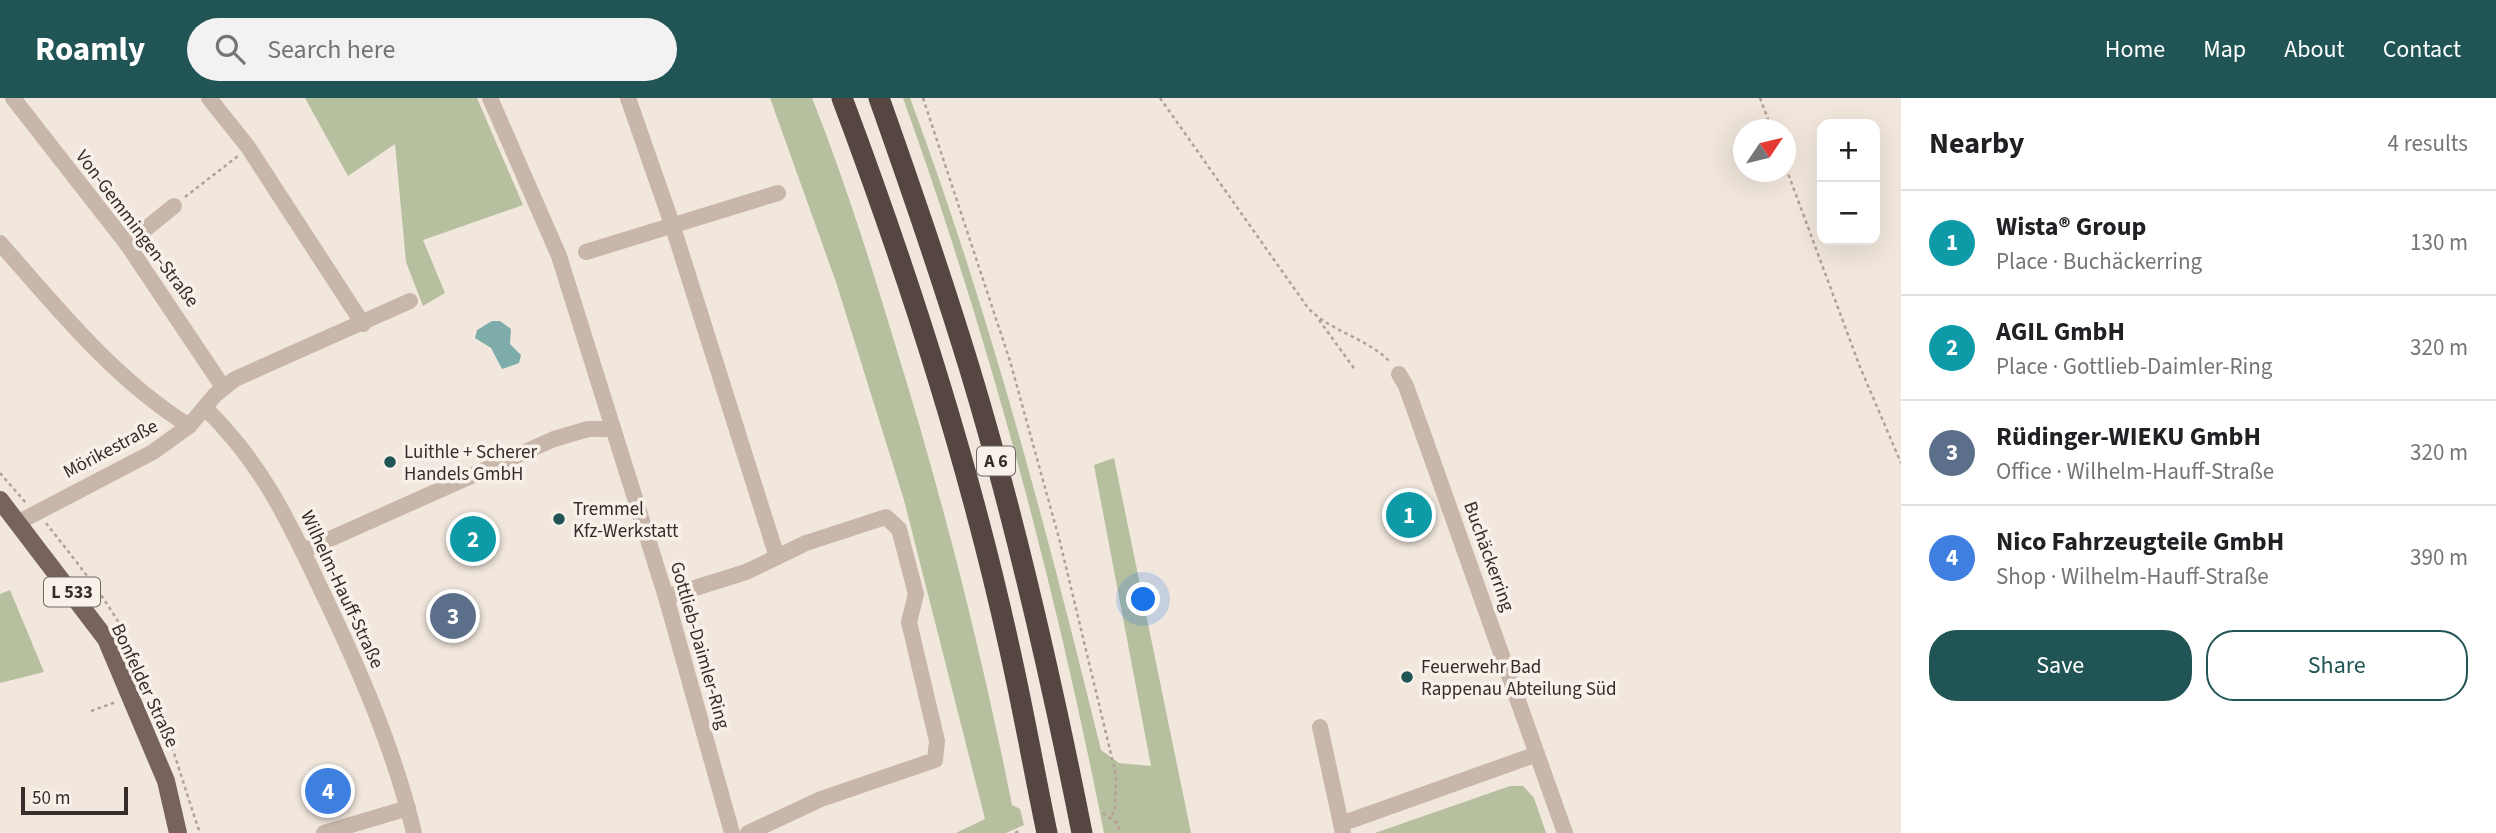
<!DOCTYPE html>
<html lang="en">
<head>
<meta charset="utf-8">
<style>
  body { margin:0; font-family:"Source Sans 3",sans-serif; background:#f2f2f2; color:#202124 }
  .controls { position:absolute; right:21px; top:21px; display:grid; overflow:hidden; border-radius:14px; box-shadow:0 7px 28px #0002 }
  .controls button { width:63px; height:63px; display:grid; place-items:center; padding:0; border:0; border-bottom:2px solid #e0e0e0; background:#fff; color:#202124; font:35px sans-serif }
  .compass { position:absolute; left:1733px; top:21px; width:63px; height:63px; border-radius:50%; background:#fff; box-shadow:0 7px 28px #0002; rotate:55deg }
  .scale { position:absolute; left:21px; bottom:18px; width:107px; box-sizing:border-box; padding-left:7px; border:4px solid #362c29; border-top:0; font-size:19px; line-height:24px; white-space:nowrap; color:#362c29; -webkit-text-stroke:5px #f8f1ea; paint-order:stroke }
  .you { position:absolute; left:1144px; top:502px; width:24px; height:24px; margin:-18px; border:5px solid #fff; border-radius:50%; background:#1a73e8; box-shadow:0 0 0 10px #1a73e833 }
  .badge { display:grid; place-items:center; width:46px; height:46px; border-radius:50%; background:#215455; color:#fff; font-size:23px; font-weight:700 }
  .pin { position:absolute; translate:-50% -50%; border:4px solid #fff; box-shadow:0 2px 7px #0006 }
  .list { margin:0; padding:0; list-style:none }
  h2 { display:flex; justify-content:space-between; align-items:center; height:91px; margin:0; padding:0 28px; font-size:30px }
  h2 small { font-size:23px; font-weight:400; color:#757577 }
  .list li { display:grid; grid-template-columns:46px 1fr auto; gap:21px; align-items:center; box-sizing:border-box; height:105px; padding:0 28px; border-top:2px solid #e0e0e0 }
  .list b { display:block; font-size:26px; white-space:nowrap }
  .list p { margin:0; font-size:23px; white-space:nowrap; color:#757577 }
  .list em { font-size:23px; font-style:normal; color:#757577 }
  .actions { display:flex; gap:14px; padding:21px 28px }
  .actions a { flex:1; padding:16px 0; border:2px solid #215455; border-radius:28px; text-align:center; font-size:24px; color:#215455 }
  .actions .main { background:#215455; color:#fff }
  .icon { flex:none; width:38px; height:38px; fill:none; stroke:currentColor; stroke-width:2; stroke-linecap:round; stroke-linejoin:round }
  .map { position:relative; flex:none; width:1901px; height:735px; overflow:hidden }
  header { display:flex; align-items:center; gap:42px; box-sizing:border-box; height:98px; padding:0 35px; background:#215455; color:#fff }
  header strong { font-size:33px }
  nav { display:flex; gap:38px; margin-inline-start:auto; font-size:24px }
  .search { width:490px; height:63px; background:#f2f2f2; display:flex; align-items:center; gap:18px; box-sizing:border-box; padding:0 24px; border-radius:38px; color:#757577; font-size:26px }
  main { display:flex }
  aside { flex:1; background:#fff }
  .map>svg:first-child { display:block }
</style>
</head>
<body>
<header>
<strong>Roamly</strong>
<div class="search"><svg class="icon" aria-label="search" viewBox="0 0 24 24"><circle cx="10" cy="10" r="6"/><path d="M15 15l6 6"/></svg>Search here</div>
<nav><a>Home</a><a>Map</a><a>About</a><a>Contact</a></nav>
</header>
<main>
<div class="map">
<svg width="1901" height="735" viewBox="0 0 1901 735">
  <rect width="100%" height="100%" fill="#f1e7dd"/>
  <g fill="#b6bf9e">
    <polygon points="305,0 477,0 523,107 423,142 445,195 423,208 406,164 395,46 348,78"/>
    <path d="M770,0H812C844,80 870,163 895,246C942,398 981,551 1012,707L1020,711L1024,727L1006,735H956L985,721L904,402L836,184Z"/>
    <path d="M903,0H910C989,212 1047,432 1101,652L1119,665L1151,668L1094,367L1114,360L1191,735H1104C1055,485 989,240 903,0Z"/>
    <polygon points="10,492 44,574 0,585 0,496"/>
    <polygon points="1510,688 1523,688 1534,700 1546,735 1375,735"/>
  </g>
  <polygon fill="#7eacab" points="492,223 500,223 511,231 510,246 521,257 519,265 502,271 491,250 475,240 477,232"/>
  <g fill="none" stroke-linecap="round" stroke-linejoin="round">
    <g stroke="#b4a094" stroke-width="2.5" stroke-dasharray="3.5 3.5" stroke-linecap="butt">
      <polyline points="923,0 1010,263 1060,444 1116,677 1115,711 1111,720"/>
      <path d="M1160,0L1308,210C1331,234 1368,240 1391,265"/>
      <polyline points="1760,0 1772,32"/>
      <polyline points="1786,70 1860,269 1901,365"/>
      <polyline points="185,99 238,58"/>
      <polyline points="1319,222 1356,273"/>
      <polyline points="0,375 26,405"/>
      <path d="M46,425C70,456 95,486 116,520C157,586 175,663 200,735"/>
      <polyline points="91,613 116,604"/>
      <polyline points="1103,715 1117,725 1121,735"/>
      <polyline points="1015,735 1021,732"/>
    </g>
    <g stroke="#c8b6aa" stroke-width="16">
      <polyline points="13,0 127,146 223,289"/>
      <polyline points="209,0 248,49 363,226"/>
      <polyline points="490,0 559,158 666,499 732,735"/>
      <polyline points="628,0 672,126 777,459"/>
      <path d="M0,145C58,211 114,281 189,328"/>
      <polyline points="127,146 174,108"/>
      <polyline points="586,154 778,95"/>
      <polyline points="1399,276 1406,288 1565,735"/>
      <path d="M205,310C266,369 292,431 328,506C363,580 395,655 414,735"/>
      <polyline points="17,425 153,354 189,328 215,297 235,281 410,203"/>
      <polyline points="303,453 554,341 588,331 613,331"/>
      <polyline points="666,499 746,474 806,445 886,419 899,431 916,496 909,524 937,643 935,662 821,701 748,735"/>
      <polyline points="1320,629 1343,735"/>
      <polyline points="1341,726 1537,656"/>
      <polyline points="324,735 408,710"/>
    </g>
    <polyline stroke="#77635b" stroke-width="18" points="0,402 106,541 166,683 178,735"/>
    <g stroke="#564641" stroke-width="21">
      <path d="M842,0C909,178 968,362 1009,548C1023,610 1034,673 1047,735"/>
      <path d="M879,0C911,90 942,180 970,272C1016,424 1051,579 1082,735"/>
    </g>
  </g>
  <g fill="#215455" stroke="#f8f1ea" stroke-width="2.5">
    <circle cx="390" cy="364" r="7"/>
    <circle cx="559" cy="421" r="7"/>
    <circle cx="1407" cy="579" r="7"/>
  </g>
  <g text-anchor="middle" stroke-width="7" stroke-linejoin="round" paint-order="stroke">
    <g fill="#f8f1ea" stroke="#706763" stroke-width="2">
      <rect x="977" y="348.5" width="38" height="29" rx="5"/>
      <rect x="44" y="479.5" width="56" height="29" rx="5"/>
    </g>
    <g font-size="18" font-weight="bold" fill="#362c29">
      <text x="996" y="369">A 6</text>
      <text x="72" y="500">L 533</text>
    </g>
    <g font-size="19" fill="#362c29" stroke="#f8f1ea">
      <text transform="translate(138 130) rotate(53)" y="7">Von-Gemmingen-Straße</text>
      <text transform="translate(110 350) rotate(-28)" y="7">Mörikestraße</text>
      <text transform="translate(1490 458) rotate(70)" y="7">Buchäckerring</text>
      <text transform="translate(343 491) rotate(65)" y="7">Wilhelm-Hauff-Straße</text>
      <text transform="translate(701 547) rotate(74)" y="7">Gottlieb-Daimler-Ring</text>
      <text transform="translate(146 587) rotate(65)" y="7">Bonfelder Straße</text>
    </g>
    <g font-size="19" fill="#362c29" stroke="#f8f1ea" text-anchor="start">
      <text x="404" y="360">Luithle + Scherer<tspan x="404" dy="22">Handels GmbH</tspan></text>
      <text x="573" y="417">Tremmel<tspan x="573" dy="22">Kfz-Werkstatt</tspan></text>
      <text x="1421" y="575">Feuerwehr Bad<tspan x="1421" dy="22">Rappenau Abteilung Süd</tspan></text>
    </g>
  </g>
</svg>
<div class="controls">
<button>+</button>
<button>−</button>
</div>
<svg class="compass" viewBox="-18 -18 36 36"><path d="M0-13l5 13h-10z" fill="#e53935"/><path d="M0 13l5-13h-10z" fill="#757577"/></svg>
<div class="scale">50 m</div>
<div class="you"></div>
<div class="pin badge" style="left:1409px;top:417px;background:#0f9aa8">1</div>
<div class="pin badge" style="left:473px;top:441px;background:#0f9aa8">2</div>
<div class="pin badge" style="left:453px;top:518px;background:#5c6f8a">3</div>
<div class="pin badge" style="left:328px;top:693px;background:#3f7fe0">4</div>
</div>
<aside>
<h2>Nearby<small>4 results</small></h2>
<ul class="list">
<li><span class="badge" style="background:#0f9aa8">1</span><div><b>Wista® Group</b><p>Place · Buchäckerring</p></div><em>130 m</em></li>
<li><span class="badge" style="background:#0f9aa8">2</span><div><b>AGIL GmbH</b><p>Place · Gottlieb-Daimler-Ring</p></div><em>320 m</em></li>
<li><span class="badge" style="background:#5c6f8a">3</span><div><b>Rüdinger-WIEKU GmbH</b><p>Office · Wilhelm-Hauff-Straße</p></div><em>320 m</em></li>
<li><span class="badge" style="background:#3f7fe0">4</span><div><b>Nico Fahrzeugteile GmbH</b><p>Shop · Wilhelm-Hauff-Straße</p></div><em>390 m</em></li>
</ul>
<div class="actions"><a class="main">Save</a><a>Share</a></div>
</aside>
</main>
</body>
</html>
